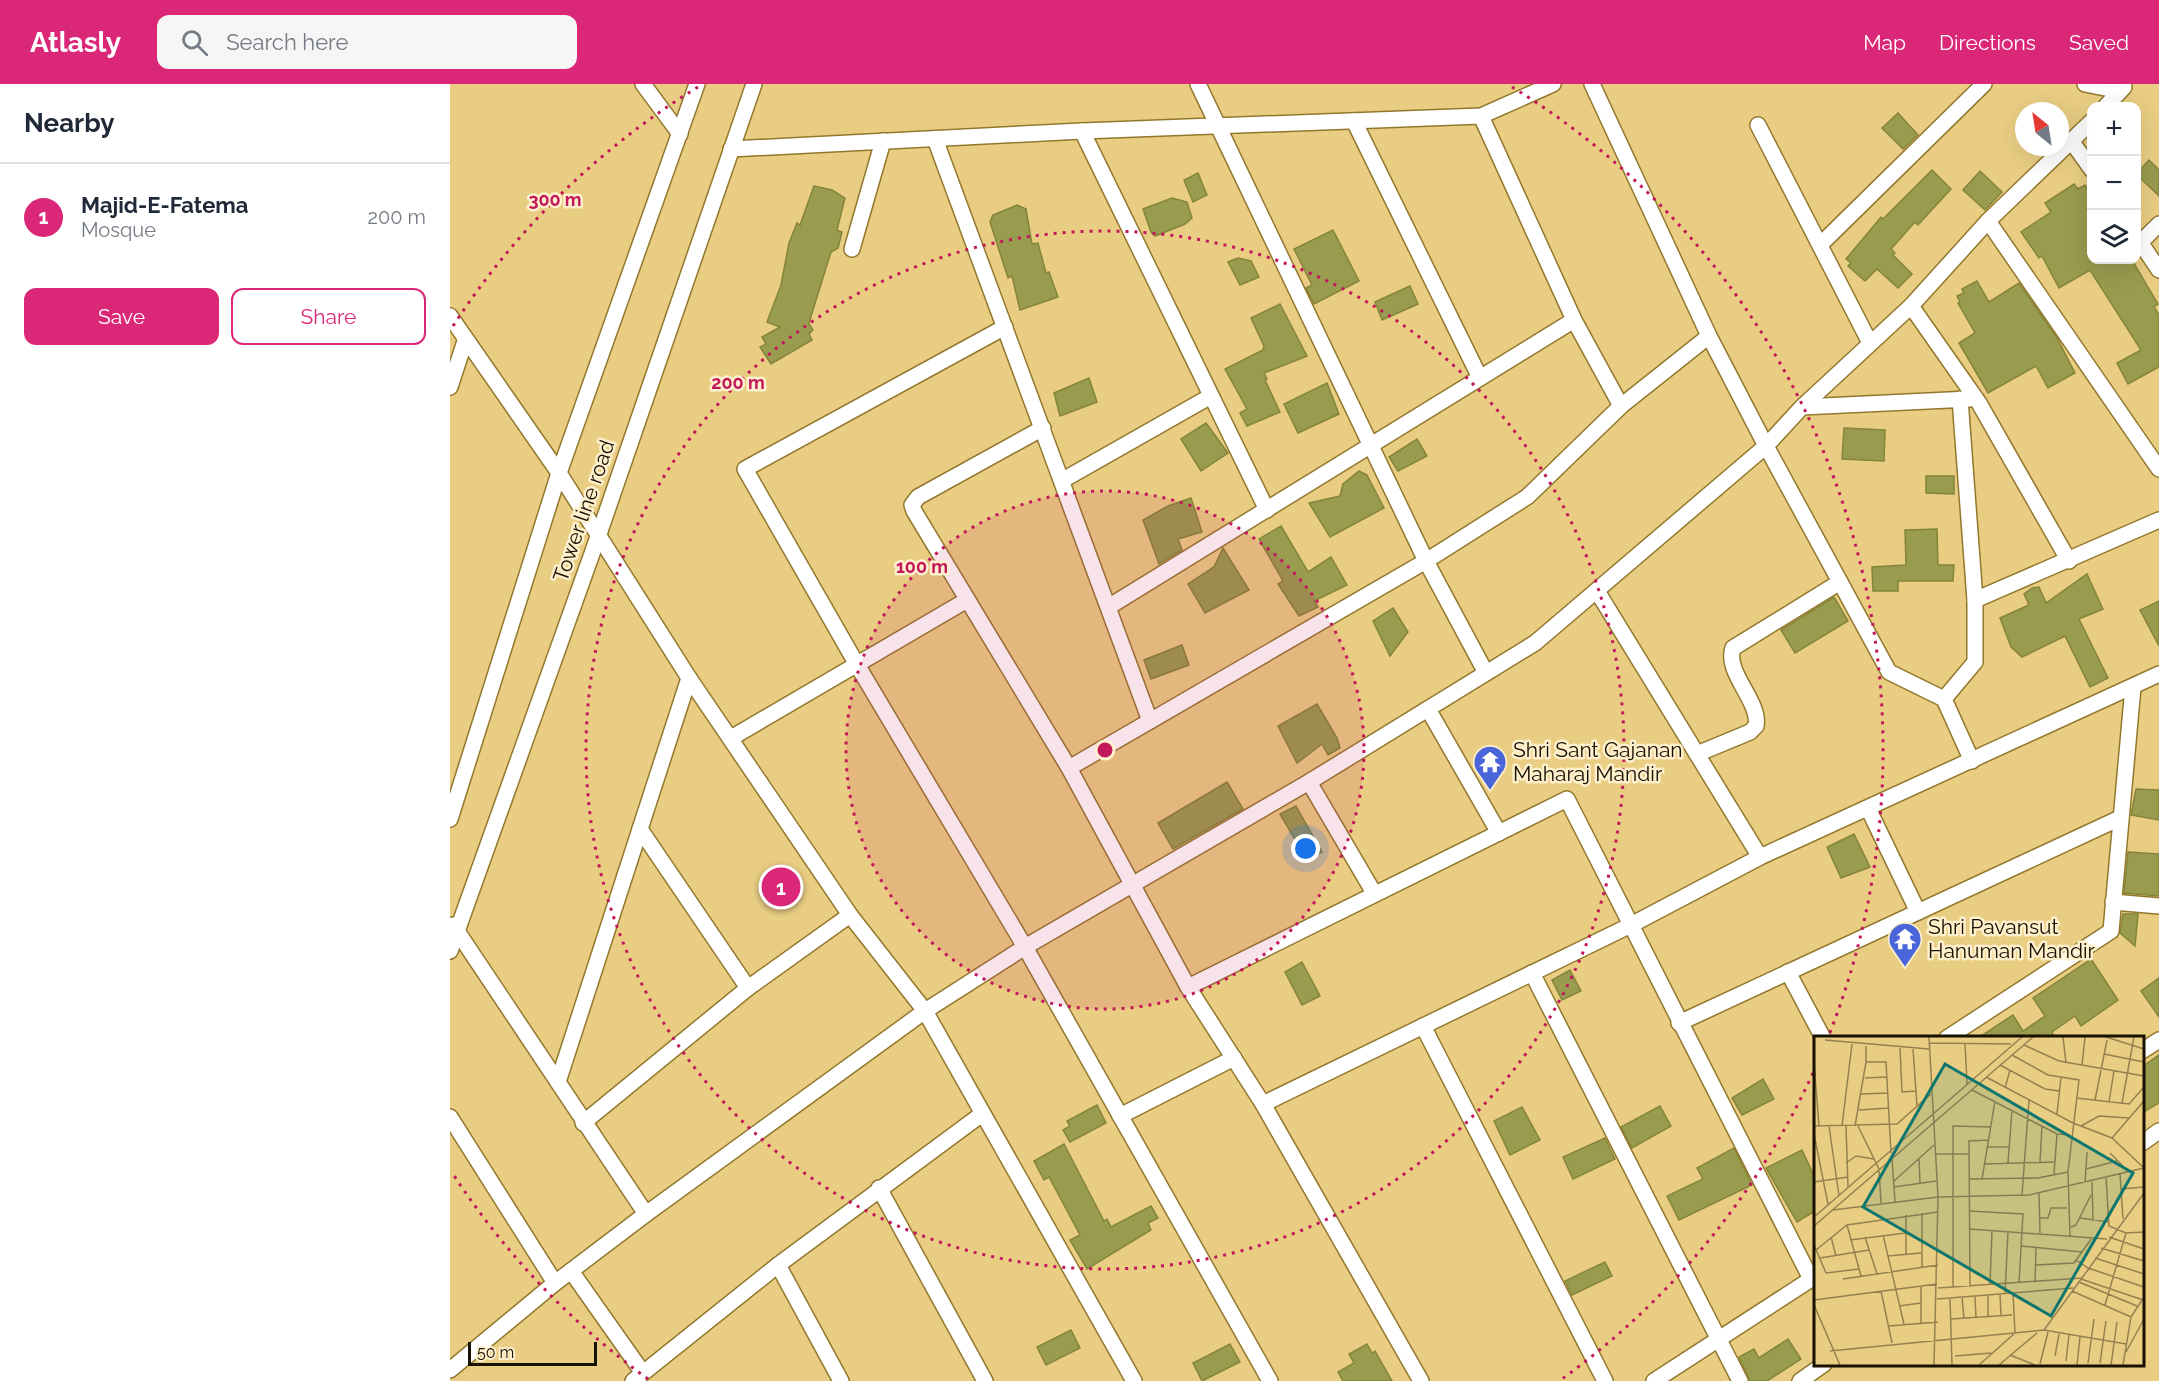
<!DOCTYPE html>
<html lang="en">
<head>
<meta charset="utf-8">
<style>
  body { margin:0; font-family:Raleway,sans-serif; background:#f6f6f7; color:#1f2937 }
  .controls { position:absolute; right:18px; top:18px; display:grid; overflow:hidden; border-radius:12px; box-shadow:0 6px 24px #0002 }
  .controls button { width:54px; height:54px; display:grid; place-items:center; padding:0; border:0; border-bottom:2px solid #e0e1e3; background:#fff; color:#1f2937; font:30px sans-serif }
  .compass { position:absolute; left:1565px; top:18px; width:54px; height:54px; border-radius:50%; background:#fff; box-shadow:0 6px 24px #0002; rotate:330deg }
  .scale { position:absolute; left:18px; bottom:15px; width:129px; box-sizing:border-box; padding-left:6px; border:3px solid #181000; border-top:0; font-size:16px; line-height:21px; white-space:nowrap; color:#181000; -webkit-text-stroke:4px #fef0cc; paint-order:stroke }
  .you { position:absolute; left:856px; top:765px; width:21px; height:21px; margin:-15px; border:4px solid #fff; border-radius:50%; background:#1a73e8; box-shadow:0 0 0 9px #1a73e833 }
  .badge { display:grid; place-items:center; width:39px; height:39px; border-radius:50%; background:#db2777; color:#fff; font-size:20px; font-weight:700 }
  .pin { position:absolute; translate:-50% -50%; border:3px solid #fff; box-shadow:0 2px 6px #0006 }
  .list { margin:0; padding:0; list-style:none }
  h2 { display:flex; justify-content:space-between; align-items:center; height:78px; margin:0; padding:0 24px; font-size:26px }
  h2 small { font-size:20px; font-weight:400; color:#747a83 }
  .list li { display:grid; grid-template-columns:39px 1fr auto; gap:18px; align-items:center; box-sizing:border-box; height:108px; padding:0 24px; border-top:2px solid #e0e1e3 }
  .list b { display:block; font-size:22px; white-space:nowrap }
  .list p { margin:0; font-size:20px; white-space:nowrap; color:#747a83 }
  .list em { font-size:20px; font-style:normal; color:#747a83 }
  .actions { display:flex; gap:12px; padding:18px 24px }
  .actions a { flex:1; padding:14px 0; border:2px solid #db2777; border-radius:12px; text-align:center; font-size:21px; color:#db2777 }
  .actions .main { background:#db2777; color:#fff }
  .icon { flex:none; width:33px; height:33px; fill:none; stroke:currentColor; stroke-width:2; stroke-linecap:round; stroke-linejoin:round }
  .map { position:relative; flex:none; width:1709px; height:1297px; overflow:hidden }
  header { display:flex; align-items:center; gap:36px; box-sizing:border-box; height:84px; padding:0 30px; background:#db2777; color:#fff }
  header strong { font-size:28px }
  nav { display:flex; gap:33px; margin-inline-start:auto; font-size:21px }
  .search { width:420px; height:54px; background:#f6f6f7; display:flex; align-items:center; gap:15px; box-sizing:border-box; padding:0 21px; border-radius:12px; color:#747a83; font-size:22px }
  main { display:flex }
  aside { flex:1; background:#fff }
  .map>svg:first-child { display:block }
</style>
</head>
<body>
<header>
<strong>Atlasly</strong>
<div class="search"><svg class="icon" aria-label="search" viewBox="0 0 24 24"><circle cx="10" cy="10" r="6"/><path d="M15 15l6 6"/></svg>Search here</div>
<nav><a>Map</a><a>Directions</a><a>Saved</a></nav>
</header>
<main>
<aside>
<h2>Nearby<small></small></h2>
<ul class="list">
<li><span class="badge">1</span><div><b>Majid-E-Fatema</b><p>Mosque</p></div><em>200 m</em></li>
</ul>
<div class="actions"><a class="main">Save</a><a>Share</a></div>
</aside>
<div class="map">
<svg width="1709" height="1297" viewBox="0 0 1709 1297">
  <rect width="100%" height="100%" fill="#e9cd83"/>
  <g fill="#999b4f" stroke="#848539" stroke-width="1.5">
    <polygon points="1448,29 1468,51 1453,65 1432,44"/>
    <polygon points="1699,76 1709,86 1709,112 1686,90"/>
    <polygon points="1482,86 1501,105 1468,141 1465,138 1441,165 1445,169 1443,171 1462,190 1448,204 1427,185 1415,197 1398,182 1401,179 1396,175 1431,133 1433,135"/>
    <polygon points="1530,87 1552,108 1535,126 1513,106"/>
    <polygon points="748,89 757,111 743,118 734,96"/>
    <polygon points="1624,100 1628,105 1635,101 1641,111 1641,176 1682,176 1708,220 1704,223 1709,231 1709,283 1678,300 1667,279 1691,266 1640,186 1609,204 1592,172 1589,174 1571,148 1601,128 1595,119"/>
    <polygon points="364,102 382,106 395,114 387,146 392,148 388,164 381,168 362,229 359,240 363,246 359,250 362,256 321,280 310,263 316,260 312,253 330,243 317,238 331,201 339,159 347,139 350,141"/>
    <polygon points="722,114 737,118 742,134 735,140 705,152 701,148 693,125"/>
    <polygon points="567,121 576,125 582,160 588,159 596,189 599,188 608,213 570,226 562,192 558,194 540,138 543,131"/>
    <polygon points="883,146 909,197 864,220 856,204 862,201 844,165"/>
    <polygon points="788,174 801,177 809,193 790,201 778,178"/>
    <polygon points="1527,197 1539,218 1569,199 1607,254 1625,289 1598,304 1586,282 1538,309 1509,259 1525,249 1508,219 1510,218 1507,212 1514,209 1512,205"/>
    <polygon points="960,202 968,220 932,236 925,218"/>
    <polygon points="830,220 857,272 814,289 817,295 815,296 830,328 797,342 790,329 797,325 775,285 813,266 814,262 801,234"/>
    <polygon points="639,294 647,318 610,332 604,309"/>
    <polygon points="877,299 889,330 848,349 834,320"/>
    <polygon points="756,339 778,369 751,387 731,355"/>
    <polygon points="1394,344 1435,346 1434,377 1392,375"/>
    <polygon points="967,355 977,372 948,387 939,373"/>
    <polygon points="909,387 917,391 934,424 880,453 859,419 890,412 893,400"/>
    <polygon points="1476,392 1504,392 1504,410 1476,409"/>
    <polygon points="741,414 752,448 728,455 732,466 709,480 693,436 718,422"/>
    <polygon points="831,442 858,488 881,473 897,501 864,517 868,523 849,532 828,500 833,497 809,455"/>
    <polygon points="1487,445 1488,481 1504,481 1503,497 1448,497 1448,507 1423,507 1422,483 1456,481 1455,446"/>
    <polygon points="773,464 799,506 755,529 738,500 764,483"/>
    <polygon points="1637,490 1653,525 1629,535 1658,594 1640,603 1615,552 1572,573 1561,563 1550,534 1579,521 1574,510 1582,504 1589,503 1596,519"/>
    <polygon points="1384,513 1398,537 1345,569 1331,546"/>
    <polygon points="1709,517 1709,562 1690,526"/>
    <polygon points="943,524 958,548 940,572 923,537"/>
    <polygon points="732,561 739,581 701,595 694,576"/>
    <polygon points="867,620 887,654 890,664 878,671 872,660 847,679 828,642"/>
    <polygon points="777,698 793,725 723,765 708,739"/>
    <polygon points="1686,705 1709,706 1709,736 1681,731"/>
    <polygon points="846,722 872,768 857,776 830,730"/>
    <polygon points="1404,750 1420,783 1391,794 1377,763"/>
    <polygon points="1678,768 1709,770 1709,812 1674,809"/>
    <polygon points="1673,830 1688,830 1685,862 1670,849"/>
    <polygon points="1641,875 1668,916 1631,942 1625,932 1602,948 1605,954 1528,954 1563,931 1573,947 1595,932 1583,914"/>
    <polygon points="852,878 870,912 852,921 835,888"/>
    <polygon points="1120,886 1131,907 1112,916 1102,896"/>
    <polygon points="1709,894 1709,933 1691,907"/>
    <polygon points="1709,971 1709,1019 1692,1029 1692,983"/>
    <polygon points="1313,995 1324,1015 1292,1031 1282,1014"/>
    <polygon points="647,1021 656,1039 620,1058 613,1046 620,1042 617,1037"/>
    <polygon points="1210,1022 1221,1042 1182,1064 1171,1043"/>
    <polygon points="1072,1023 1090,1056 1060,1071 1044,1037"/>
    <polygon points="1155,1054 1165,1075 1123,1095 1113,1073"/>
    <polygon points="614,1060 654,1137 657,1135 661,1143 701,1122 708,1134 698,1139 701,1146 637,1185 620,1156 630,1151 599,1093 594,1096 584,1077"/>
    <polygon points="1284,1064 1302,1101 1229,1136 1217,1112 1253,1095 1247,1084"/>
    <polygon points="1352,1066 1365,1094 1365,1127 1347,1138 1316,1084"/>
    <polygon points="1155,1178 1162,1192 1122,1211 1115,1197"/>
    <polygon points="621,1246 630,1264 596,1281 587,1263"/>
    <polygon points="1338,1255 1351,1275 1317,1297 1300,1297 1289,1273 1304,1265 1309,1274"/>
    <polygon points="780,1260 790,1278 752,1297 743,1279"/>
    <polygon points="917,1260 922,1269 925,1267 942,1297 893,1297 888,1288 904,1279 899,1270"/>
  </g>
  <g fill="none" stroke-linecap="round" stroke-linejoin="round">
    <g stroke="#92782d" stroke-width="18">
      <g id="street">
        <polyline points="193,0 230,50"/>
        <polyline points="748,0 976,477 1036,589"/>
        <polyline points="1142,0 1259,252 1316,362 1439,588 1494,615 1522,677"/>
        <polyline points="1635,0 1670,7"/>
        <polyline points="1656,22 1674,3"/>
        <polyline points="1031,32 1124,236 1171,322"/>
        <polyline points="904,37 1030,294"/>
        <polyline points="1308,41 1420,259"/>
        <polyline points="632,47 817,426"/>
        <polyline points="485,55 700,637"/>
        <polyline points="1622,58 1642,86"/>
        <polyline points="281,65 632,47 1031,32 1103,0"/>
        <polyline points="1538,137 1709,385"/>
        <polyline points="1686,152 1709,186"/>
        <polyline points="1691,158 1709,140"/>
        <polyline points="1370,161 1534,0"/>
        <polyline points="402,165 433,57"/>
        <polyline points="1461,222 1529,319 1619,477"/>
        <polyline points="0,232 109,389 239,594 400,831 475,927 684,1297"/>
        <polyline points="555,243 295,385 406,579 575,863 820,1297"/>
        <polyline points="0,303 15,257"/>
        <polyline points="1352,323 1520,315"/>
        <polyline points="593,344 468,413 462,421 464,427 619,684 738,903 813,1020 971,1297"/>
        <polyline points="613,396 761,312"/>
        <polyline points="1147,507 1310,773"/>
        <polyline points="1525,516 1709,436"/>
        <polyline points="660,522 1124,236"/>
        <polyline points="1494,615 1525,578 1525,516 1510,315"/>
        <polyline points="978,625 1049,749"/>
        <polyline points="281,654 517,516"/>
        <path d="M1247,670L1300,648L1306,642C1311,618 1274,588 1283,564L1390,498"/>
        <polyline points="619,684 976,477 1077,413 1171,322 1259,252"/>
        <polyline points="859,698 924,809"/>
        <polyline points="1418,724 1468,828"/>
        <polyline points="0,735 109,389 247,0"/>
        <polyline points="190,745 298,904"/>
        <polyline points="1663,818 1709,822"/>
        <polyline points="3,841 196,1130"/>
        <polyline points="0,867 149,450 304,0"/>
        <polyline points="1338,888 1373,954"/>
        <polyline points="1082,889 1290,1297"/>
        <polyline points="738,903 1117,715 1361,1195"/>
        <polyline points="1229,939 1670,734"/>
        <polyline points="973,942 1155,1297"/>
        <polyline points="1497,954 1661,847 1683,603"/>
        <polyline points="1692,967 1709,956"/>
        <polyline points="108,998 239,594"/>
        <polyline points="813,1020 1179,842 1310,773 1709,590"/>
        <polyline points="670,1032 784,974"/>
        <polyline points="0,1033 105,1199"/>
        <polyline points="133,1039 298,904 400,831"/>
        <polyline points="1692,1059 1709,1047"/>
        <polyline points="429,1104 535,1297"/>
        <polyline points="328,1181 391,1297"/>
        <polyline points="121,1187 193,1289"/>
        <polyline points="0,1286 105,1199 196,1130 475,927 575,863 859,698 1085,559 1316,362 1352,323 1461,222 1538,137 1642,37"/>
        <polyline points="183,1297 328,1181 532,1030"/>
        <polyline points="1204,1297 1366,1192"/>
        <polyline points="1350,1297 1374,1280"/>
      </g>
    </g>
    <use href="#street" stroke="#fff" stroke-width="15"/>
  </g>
  <circle cx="655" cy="666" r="259" fill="#c2185b" fill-opacity=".12"/>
  <g fill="none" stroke="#c2185b" stroke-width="3" stroke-dasharray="3 6">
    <circle cx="655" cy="666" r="259"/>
    <circle cx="655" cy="666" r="519"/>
    <path d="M1363 989A778 778 0 0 1 1112 1295M198 1295A778 778 0 0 1 3 1090M3 242A778 778 0 0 1 248 3M1062 3A778 778 0 0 1 1379 951"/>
  </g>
  <defs>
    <g id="temple-pin" transform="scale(1.725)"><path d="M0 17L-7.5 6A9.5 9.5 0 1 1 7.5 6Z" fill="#4a65d9" stroke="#fef0cc"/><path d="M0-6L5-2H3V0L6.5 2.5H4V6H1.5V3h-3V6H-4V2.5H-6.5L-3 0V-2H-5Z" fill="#fff"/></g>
  </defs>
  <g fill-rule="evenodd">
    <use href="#temple-pin" x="1040" y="678"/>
    <use href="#temple-pin" x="1455" y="855"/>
  </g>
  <g text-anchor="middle" stroke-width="5" stroke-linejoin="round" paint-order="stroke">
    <g font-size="21" fill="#181000" stroke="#fef0cc">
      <text transform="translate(134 427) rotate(-71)" y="7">Tower line road</text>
    </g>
    <g font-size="21" fill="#181000" stroke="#fef0cc" text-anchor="start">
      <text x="1063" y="673">Shri Sant Gajanan<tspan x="1063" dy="24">Maharaj Mandir</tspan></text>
      <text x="1478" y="850">Shri Pavansut<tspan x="1478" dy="24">Hanuman Mandir</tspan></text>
    </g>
  </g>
  <g transform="translate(1364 952)">
    <rect width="330" height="330" fill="#e9cd83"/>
    <path fill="none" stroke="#95814f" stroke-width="1.5" d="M115,1L124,161L120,329M249,1L252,27M292,1L330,13M11,4L115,13M115,7L197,8M151,7L153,48M210,9L245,25L330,40M52,10V26H72L77,117M86,12L88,56L102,55M99,13L103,70M290,18L330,26M198,19L234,39L265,44L254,136L256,200M0,27L5,90M186,29L231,53L245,55M268,29L271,1M172,41L259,87L298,102L330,132M51,42L73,41M191,52L196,34M158,54L243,98L256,99M47,58L74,57M262,62L315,68L330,51M281,64L293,4M295,66L300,35M308,67L320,1M45,74L75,72M243,78L247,41M0,90L83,88L117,58M15,90L25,160M28,90L38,8M32,90L34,151M41,90L52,26M44,90L65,133L67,167M267,90L285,80L315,82M0,98L14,168M298,102L330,65M173,111H195M296,117L315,136M121,118H155M78,123L81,166M105,123L106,147M226,126L228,90M32,127L42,120L60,123M194,127L198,74M171,128L240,126M272,133L303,125M240,138L243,98M306,138L309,183M292,141L295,190L312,197L330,196M156,143L224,142L254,136M168,143L181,65M80,145L120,109M0,146L34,141M278,146L279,184M271,147L273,116M80,151L122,145M307,153L330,151M225,157L226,197M208,159L215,64M19,174L124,161L215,159L330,132M155,175L209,178L205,247M92,179V218M0,181L208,1M226,182H234L237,172H253M266,182L295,186M33,189L47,240M0,190L219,1M257,191L262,189L277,159M156,193L293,203M69,199L90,288M17,201L22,220M51,201L63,238M295,201L330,213M36,204L92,197M0,209L12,237L45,233M207,210L268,216M287,212L330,225M2,214L33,189L124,176M74,220L107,217M6,222L55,214M281,222L330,238M262,224L274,232L330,251M222,229L260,227L278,202M108,231V177M29,243L124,229M267,243L329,264M221,245L222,211M265,246L323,270M176,248L178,194M107,250V287M156,250L155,105L175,104M139,251V90L177,91M124,252L268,242M67,255L78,307M258,255L317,281M186,258L187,280M191,258L194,195M174,259V281M161,260L162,282M148,261L150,283M136,262L138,329M123,263L259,252M0,264L123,248M0,269L26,329M291,269L312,197M85,270L107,267M137,283L198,279M75,290L124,286M230,294L312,308M16,315L230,294L330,157M312,316L330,283M196,319L221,329M141,320L177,317M241,320L245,298M252,325L255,299M274,327L280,283M286,327L292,285M226,328L234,296M165,329L201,297L199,257M185,329L223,297M263,329L266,301M297,329L303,286M309,329L317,281L330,261"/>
    <path fill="#0f766e" fill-opacity="0.15" stroke="#0f766e" stroke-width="3" d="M131,28L319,137L237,280L49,171Z"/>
    <rect width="330" height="330" fill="none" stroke="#181000" stroke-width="3"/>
  </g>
  <circle cx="655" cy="666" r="9" fill="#c2185b" stroke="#fef0cc" stroke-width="3"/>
  <g font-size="18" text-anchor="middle" font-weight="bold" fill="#c2185b" stroke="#fef0cc" stroke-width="5" stroke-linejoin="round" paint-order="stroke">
    <text x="105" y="122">300 m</text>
    <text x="288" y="305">200 m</text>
    <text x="472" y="489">100 m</text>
  </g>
</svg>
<div class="controls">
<button>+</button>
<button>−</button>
<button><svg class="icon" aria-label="layers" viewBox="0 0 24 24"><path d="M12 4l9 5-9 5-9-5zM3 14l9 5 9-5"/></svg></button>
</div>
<svg class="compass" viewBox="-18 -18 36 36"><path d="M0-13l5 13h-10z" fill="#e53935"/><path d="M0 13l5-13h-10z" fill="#747a83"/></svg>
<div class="scale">50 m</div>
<div class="you"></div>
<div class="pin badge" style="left:331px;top:803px">1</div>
</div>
</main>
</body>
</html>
